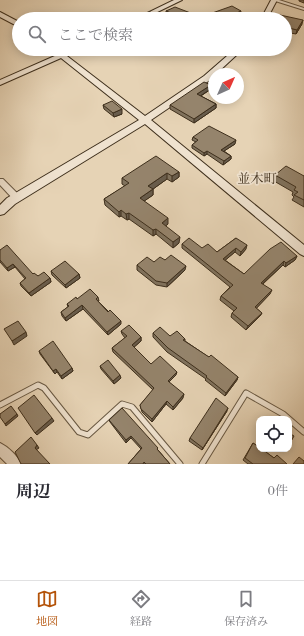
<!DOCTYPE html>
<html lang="ja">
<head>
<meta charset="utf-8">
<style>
  body { margin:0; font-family:"Old Standard TT","Noto Serif JP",serif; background:#f2f2f3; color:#2b2b33 }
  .controls { position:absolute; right:12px; bottom:12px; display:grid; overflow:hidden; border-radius:8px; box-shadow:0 2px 10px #0003 }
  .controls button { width:36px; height:36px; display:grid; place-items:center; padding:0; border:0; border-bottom:1px solid #e1e1e2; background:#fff; color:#2b2b33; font:20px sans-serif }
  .compass { position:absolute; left:208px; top:68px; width:36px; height:36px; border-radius:50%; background:#fff; box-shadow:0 2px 10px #0003; rotate:45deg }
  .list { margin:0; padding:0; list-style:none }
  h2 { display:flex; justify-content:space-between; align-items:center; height:52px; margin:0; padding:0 16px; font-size:17px }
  h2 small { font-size:13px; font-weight:400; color:#7c7c81 }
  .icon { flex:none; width:22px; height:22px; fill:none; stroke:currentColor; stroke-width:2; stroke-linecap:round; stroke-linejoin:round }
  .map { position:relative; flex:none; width:304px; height:464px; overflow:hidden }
  .search { position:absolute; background:#fff; box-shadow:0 2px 10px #0003; left:12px; right:12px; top:12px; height:44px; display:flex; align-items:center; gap:10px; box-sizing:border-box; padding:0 14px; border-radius:22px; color:#7c7c81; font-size:15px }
  .sheet { height:116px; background:#fff }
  nav { display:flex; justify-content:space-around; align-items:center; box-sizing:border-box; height:56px; border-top:1px solid #e1e1e2; background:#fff; font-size:11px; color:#7c7c81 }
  nav a { display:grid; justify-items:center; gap:2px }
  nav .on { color:#b45309 }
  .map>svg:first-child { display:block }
</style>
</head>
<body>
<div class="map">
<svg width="304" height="464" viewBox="0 0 304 464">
  <rect width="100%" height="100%" fill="#e6d3b5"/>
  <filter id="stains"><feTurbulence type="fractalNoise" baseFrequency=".005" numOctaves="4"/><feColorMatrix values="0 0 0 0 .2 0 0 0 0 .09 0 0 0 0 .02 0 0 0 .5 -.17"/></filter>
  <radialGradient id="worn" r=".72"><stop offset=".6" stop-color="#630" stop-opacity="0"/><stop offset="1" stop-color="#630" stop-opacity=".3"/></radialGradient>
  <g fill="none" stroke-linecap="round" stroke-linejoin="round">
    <g stroke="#685842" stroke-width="7">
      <g id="lane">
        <polyline points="0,405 38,385 44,388 79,432 88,435 122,404 132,407 180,464"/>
        <polyline points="202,464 246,393 283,414 304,432"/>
      </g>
    </g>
    <g stroke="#685842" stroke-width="2">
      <g id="street">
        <polygon points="272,0 279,0 304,8 304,10"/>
        <polygon points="0,179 3,179 20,196 21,198 20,200 14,200 0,185"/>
        <path d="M0,443C8,447 18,456 21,464H7L0,457Z"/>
      </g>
    </g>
    <g stroke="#3e2f1c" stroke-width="2">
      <g id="secondary">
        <polygon points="174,0 182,0 143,19 135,19"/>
        <polygon points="271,0 277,0 267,19 261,19"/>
        <polygon points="0,12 19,22 19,27 0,17"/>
        <polygon points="50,49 58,49 63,52 70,49 80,49 67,56 145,116 204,76 235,49 243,49 216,74 214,74 210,80 151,120 304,245 304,256 300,254 145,124 15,204 4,214 0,215 0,205 7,198 139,120 61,58 0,85 0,80 57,55"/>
      </g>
    </g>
    <use href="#lane" stroke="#efe2cf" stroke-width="5"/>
    <use href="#street" fill="#efe2cf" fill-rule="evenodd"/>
    <use href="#secondary" fill="#efe2cf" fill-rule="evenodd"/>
  </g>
  <g fill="#80725d" stroke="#3e2f1c">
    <polygon points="299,0 304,0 304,3 299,1"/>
    <polygon points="166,11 201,17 240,17 237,19 170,19 166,17"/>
    <polygon points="285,19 302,24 296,34 285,32"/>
    <polygon points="211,89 201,96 216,104 216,108 194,123 170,109 170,105"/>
    <polygon points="103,105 122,114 114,117 104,109"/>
    <polygon points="193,137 235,144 224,151 231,156 231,159 223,165 207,154 204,156 192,148 192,145 196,142 192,140"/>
    <polygon points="179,172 179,177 172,182 167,179 153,189 153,195 144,201 168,224 165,226 179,243 173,248 156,234 153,236 129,219 127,220 121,216 119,217 105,205 104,199 125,186 122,184 122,178"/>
    <polygon points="275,175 304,176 304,207 292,200 294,197 292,195 293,192 274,181"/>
    <polygon points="236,238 246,249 240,256 235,252 225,260 244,274 297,256 295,260 285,267 283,265 263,284 270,294 256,308 262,313 260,316 246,330 231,317 232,313 234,311 220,300 221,296 230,287 182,248 182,244 217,252"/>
    <polygon points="0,250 33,274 38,276 50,278 51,282 31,296 21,286 20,283 25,279 15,267 8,271 0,262"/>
    <polygon points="165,260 185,270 167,287 156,285 137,270 137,265"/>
    <polygon points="51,271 79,274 80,278 66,288 52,275"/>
    <polygon points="98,297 99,301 98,301 121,324 108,335 83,309 66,321 62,316 61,312 68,307 67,304 77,299"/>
    <polygon points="121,331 141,337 141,341 134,347 151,364 176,375 169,382 183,398 173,410 166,404 152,422 142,412 140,405 153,390 113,352 112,348 125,338 122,334"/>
    <polygon points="153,333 185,339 185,341 238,377 237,380 225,396 205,380 206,379 167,352 153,337"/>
    <polygon points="39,351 72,368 73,371 62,379 57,372 55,374 40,354"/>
    <polygon points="100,366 121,378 114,384 101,369"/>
    <polygon points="227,411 202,450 189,441 190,438"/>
    <polygon points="109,420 158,450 170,464 128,464 141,449 131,438 126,443 110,422"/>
    <polygon points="253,443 274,458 287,464 248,464 243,460"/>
  </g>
  <g fill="#685c4c" stroke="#3e2f1c">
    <polygon points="241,11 240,17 237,19 229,19 230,16"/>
    <polygon points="303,20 302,24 296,34 297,30"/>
    <polygon points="211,85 211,89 197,98 197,94"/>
    <polygon points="216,104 216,108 194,123 194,119"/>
    <polygon points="122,109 122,114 114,117 113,113"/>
    <polygon points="236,140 235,144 221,153 221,150"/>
    <polygon points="207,151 207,154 204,156 204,153"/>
    <polygon points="231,156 231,159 223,165 224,161"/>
    <polygon points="179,172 179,177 172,182 172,176"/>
    <polygon points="167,173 167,179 149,192 148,186"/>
    <polygon points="153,189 153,195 140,204 140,198"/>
    <polygon points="121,210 121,216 119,217 119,212"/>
    <polygon points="129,213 129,219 127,220 126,214"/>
    <polygon points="168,218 168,224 162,229 162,223"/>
    <polygon points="156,229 156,234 153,236 153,230"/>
    <polygon points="180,237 179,243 173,248 173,242"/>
    <polygon points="247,245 246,249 240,256 241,252"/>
    <polygon points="236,248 235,252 222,263 223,259"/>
    <polygon points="297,256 295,260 285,267 286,263"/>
    <polygon points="284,261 283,265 260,286 261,283"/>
    <polygon points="13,264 15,267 8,271 7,268"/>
    <polygon points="186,266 185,270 167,287 167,283"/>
    <polygon points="79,274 80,278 66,288 65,285"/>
    <polygon points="50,278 51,282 31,296 29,293"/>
    <polygon points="272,290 270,294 254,311 255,307"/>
    <polygon points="82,305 83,309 66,321 65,318"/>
    <polygon points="262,313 260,316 246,330 248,326"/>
    <polygon points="121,321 121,324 108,335 107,332"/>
    <polygon points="26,332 27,336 14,345 12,341"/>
    <polygon points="141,337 141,341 132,349 132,345"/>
    <polygon points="72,368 73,371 62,379 61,376"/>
    <polygon points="56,369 57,372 55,374 53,371"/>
    <polygon points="177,372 176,375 167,384 168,381"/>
    <polygon points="120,375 121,378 114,384 113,381"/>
    <polygon points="238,377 237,380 225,396 226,393"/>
    <polygon points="184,394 183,398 173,410 173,407"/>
    <polygon points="167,401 166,404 152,422 152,419"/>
    <polygon points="228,408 227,411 202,450 203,448"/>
    <polygon points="17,414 18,416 6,426 5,424"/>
    <polygon points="52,418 54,421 37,435 35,433"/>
    <polygon points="131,436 131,438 126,443 126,440"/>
    <polygon points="37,445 39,448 36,450 35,448"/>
  </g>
  <g fill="#95846c" stroke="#3e2f1c">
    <polygon points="232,6 241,11 230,16 236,19 186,19 166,11 175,7 201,17"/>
    <polygon points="150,12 163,17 159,19 137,19"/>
    <polygon points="108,15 116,19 99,19"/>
    <polygon points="280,15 303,20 297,30 285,27 285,19 277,19"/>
    <polygon points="204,82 211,85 197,94 216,104 194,119 170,105"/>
    <polygon points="112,101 122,109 113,113 103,105"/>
    <polygon points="209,126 236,140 221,150 231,156 224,161 207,151 204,153 192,145 198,140 193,137"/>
    <polygon points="156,156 179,172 172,176 167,173 148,186 153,189 140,198 168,218 162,223 180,237 173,242 156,229 153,230 129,213 126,214 121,210 119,212 104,199 129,183 122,178"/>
    <polygon points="286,166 304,176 304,200 294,195 298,192 294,190 296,187 275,175"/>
    <polygon points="189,238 202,248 208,244 217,252 236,238 247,245 241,252 236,248 223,259 244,274 270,249 281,242 297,256 286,263 284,261 261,283 272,290 255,307 262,313 248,326 232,313 237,308 221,296 233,285 182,244"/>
    <polygon points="7,245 33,274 34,273 38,276 44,272 50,278 29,293 20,283 26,278 13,264 7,268 0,260 0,250"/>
    <polygon points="171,255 186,266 167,283 156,281 137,265 147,257 154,262 160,257 165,260"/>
    <polygon points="65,261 79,274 65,285 51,271"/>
    <polygon points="90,289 98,297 96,299 108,312 110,310 121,321 107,332 82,305 65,318 61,312 69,306 67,304 76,297 77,299"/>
    <polygon points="18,321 26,332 12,341 4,329"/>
    <polygon points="129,325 141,337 132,345 151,364 160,356 177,372 168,381 184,394 173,407 167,401 152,419 141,409 140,405 154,388 112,348 127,336 121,331"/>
    <polygon points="160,327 170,336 177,331 185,339 183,340 209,357 211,355 238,377 226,393 206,377 207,376 168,348 153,333"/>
    <polygon points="53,341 72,368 61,376 56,369 53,371 39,351"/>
    <polygon points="108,360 120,375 113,381 100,366"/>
    <polygon points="34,395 52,418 35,433 18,408"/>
    <polygon points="216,398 228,408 203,448 190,438"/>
    <polygon points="11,406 17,414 5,424 0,417 0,414"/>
    <polygon points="122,408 158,448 157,449 170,464 146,464 144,462 143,464 128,464 142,448 131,436 126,440 109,420"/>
    <polygon points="289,433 294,436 289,445"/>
    <polygon points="31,437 37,445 35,448 50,464 21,464 15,452"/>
    <polygon points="253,443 259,447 259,449 262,449 274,458 277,455 287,464 253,464 245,458"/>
    <polygon points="299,457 304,461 304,464 293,464"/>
  </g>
  <g text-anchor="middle" stroke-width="3.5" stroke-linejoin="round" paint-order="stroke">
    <g font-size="13" fill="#3e2f1c" stroke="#efe2cf">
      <text x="257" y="183">並木町</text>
    </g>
  </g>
  <rect width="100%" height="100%" filter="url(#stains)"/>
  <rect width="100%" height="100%" fill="url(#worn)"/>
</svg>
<div class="controls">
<button><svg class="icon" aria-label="locate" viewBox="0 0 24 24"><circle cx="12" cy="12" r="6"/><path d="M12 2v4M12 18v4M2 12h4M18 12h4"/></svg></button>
</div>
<svg class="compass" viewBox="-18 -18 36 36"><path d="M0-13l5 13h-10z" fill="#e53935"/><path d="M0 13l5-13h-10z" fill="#7c7c81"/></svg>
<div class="search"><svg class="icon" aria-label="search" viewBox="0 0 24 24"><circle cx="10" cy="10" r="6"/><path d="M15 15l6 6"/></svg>ここで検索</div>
</div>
<section class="sheet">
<h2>周辺<small>0件</small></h2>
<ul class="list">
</ul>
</section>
<nav>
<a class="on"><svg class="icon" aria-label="map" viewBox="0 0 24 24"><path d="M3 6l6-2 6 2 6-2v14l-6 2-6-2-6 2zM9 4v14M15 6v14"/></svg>地図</a>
<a><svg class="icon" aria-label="directions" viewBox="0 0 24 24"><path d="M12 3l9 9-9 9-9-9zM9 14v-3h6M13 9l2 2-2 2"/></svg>経路</a>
<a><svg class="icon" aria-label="saved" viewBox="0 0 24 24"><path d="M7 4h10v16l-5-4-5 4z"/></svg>保存済み</a>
</nav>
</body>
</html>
